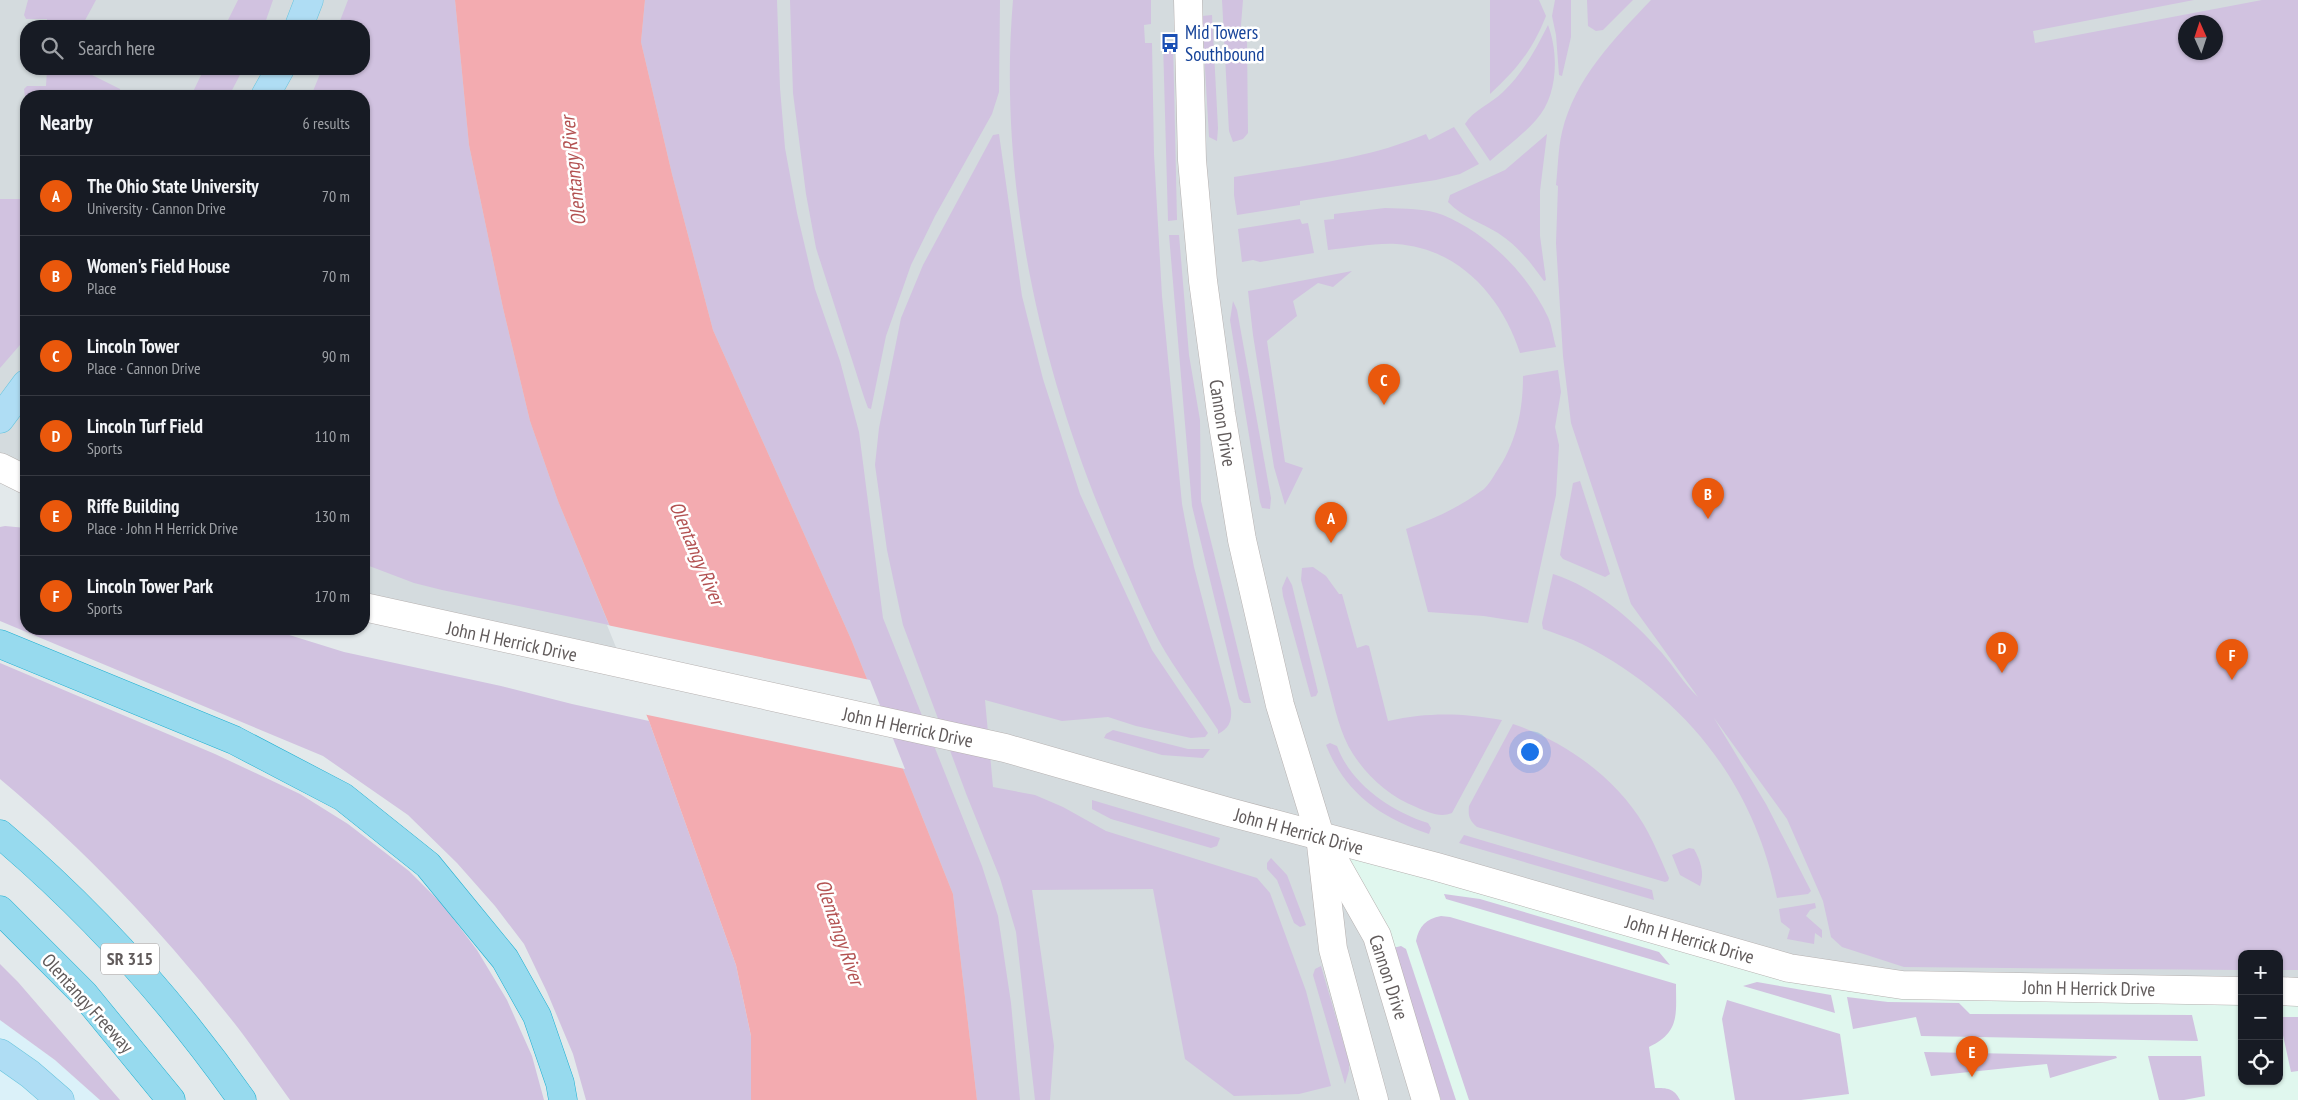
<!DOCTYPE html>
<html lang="en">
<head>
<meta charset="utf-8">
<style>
  body { margin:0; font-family:"PT Sans Narrow",sans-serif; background:#242831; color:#f1f3f6 }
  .controls { position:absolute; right:15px; bottom:15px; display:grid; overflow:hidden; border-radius:10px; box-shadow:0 1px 4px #0004 }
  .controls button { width:45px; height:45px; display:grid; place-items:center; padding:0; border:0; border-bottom:1px solid #363941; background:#171b24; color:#f1f3f6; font:25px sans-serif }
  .compass { position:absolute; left:2178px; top:15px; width:45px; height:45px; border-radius:50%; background:#171b24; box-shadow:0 1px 4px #0004; rotate:357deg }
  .you { position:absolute; left:1529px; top:751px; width:18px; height:18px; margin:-12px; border:4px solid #fff; border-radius:50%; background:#1a73e8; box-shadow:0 0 0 8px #1a73e833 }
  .badge { display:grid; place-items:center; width:32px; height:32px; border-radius:50%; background:#ea580c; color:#fff; font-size:16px; font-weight:700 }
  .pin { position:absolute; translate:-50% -41px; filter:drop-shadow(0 1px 2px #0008) }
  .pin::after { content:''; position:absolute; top:26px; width:18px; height:15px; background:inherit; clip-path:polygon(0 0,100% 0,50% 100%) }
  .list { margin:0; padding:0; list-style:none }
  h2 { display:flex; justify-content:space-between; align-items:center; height:65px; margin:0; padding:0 20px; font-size:21px }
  h2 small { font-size:16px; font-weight:400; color:#9ea1a6 }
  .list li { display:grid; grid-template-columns:32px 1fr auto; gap:15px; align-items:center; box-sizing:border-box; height:80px; padding:0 20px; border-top:1px solid #363941 }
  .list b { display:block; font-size:19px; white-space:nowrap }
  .list p { margin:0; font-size:16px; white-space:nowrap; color:#9ea1a6 }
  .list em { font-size:16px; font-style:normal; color:#9ea1a6 }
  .icon { flex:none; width:28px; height:28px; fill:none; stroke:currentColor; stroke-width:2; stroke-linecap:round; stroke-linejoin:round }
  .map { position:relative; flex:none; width:2298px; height:1100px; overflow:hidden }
  .search { position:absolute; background:#171b24; box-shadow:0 1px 4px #0004; left:20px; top:20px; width:350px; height:55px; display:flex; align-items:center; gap:12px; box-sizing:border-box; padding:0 18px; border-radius:20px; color:#9ea1a6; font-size:19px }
  .panel { position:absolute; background:#171b24; box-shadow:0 1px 4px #0004; left:20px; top:90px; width:350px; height:545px; border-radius:20px }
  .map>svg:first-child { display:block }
</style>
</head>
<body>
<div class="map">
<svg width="2298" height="1100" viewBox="0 0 2298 1100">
  <rect width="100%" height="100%" fill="#e3e9eb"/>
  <polygon fill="#dbf1f9" points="0,1020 55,1060 100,1100 0,1100"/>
  <path fill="#d4dbde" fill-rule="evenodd" d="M0,0H2298V1100H865L757,696L364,607V96H26V480L0,467ZM2186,22H2216V52H2186ZM26,26H364V69H26ZM2242,954H2279V1081H2242Z"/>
  <polygon fill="#e0f7ee" points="1320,836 1789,968 2242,991 2242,1081 2279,1081 2279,991 2298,992 2298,1100 1425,1100 1382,949"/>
  <g fill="#d1c2e0" fill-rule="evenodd">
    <polygon points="28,0 96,0 82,26 47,26 47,19 26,19 24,15"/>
    <polygon points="238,0 273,0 264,26 225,26"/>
    <polygon points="348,0 455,0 469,145 503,308 530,421 558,501 609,625 442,590 414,583 364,564 364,96 311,96 322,69 364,69 364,26 338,26"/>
    <polygon points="645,0 777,0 780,88 785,148 797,213 815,289 840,361 859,432 883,618 982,866 998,916 1011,1003 1020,1100 977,1100 953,894 851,639 713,330 672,174 641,42"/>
    <polygon points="790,0 1000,0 999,92 992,114 935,216 911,265 886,336 871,409 868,408 864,397 816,248 806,194 793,93"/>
    <path d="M1013,0H1151V24L1144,25L1145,43H1152L1154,154L1162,296L1182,504L1194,567L1231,709C1232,722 1229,728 1218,734V730C1201,704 1182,679 1166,653C1147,622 1134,587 1119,555C1043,383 997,188 1013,0Z"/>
    <polygon points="1222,0 1243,0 1240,37 1247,41 1248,133 1243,139 1233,142 1229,131"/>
    <path d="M1490,0H1539L1546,16C1532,51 1517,69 1490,94Z"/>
    <polygon points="1555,0 1571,0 1571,37 1562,76 1559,75 1556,35 1552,16"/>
    <polygon points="1587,0 1633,0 1603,30 1596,31 1588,26"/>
    <path d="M1651,0H2194L2033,31L2035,43L2262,0H2298V970H2279V954H2242V970L1904,967L1842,947L1831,937L1823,901L1787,819L1714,718L1766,804L1811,891L1808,894L1777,898C1754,784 1685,696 1582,644C1570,638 1556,634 1543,629L1542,623L1553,574C1596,588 1632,619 1662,653C1674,667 1685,685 1698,697L1631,604L1571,423L1563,356L1556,243L1558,186L1556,185C1558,168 1558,149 1562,132C1575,78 1614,39 1651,0ZM2216,22V52H2186V22Z"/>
    <polygon points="1212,15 1218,128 1217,141 1209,137 1202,16"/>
    <path d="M1548,25C1559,54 1558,96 1536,120C1523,135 1505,148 1490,161L1465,124C1473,110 1491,104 1503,92C1523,73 1536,49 1548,25Z"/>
    <polygon points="1163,42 1173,42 1177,220 1168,221"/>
    <polygon points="47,69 80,69 120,89 121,96 26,96 26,105 24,89 27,86 46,86"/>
    <polygon points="204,69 243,69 229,96 191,96"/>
    <path d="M1454,127L1479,164L1460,174L1436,180L1300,201V205L1237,215L1234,195V177C1299,166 1366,160 1426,134L1429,140Z"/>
    <polygon points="999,134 1022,296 1043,379 1080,494 1152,650 1208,733 1205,737 1191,738 1136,726 1108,717 1062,721 985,700 993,787 1035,795 1063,807 1106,831 1257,878 1270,893 1306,991 1331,1086 1299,1094 1234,1096 1185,1059 1153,889 1032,890 1054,1046 1050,1100 1035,1100 1016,932 1000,878 967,796 903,625 887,550 875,465 879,428 901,318 923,265 993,135"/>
    <path d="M1547,134L1540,191V236L1546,280L1544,281C1531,263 1518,246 1498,233C1482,223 1462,217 1448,202L1450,195L1505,170Z"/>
    <polygon points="0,199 26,199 26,338 0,368"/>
    <path d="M1385,208C1404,209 1425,208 1443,215C1488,234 1527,273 1548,317C1552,326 1553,337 1556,347L1520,353C1502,297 1459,248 1396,244C1373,243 1350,248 1328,250L1324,220L1334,219V214Z"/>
    <polygon points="1300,219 1302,224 1308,223 1314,253 1260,262 1253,260 1242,262 1238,229"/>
    <polygon points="1169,235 1179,235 1189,355 1200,420 1201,501 1251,703 1244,703 1239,699 1192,506"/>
    <polygon points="1352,271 1333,287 1318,283 1293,301 1297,316 1267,341 1285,462 1303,468 1285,505 1274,467 1253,335 1248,291"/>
    <polygon points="1233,301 1237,310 1271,498 1270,509 1262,508 1260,502 1230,320"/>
    <path d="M1558,370L1561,392L1555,427L1559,445L1556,495L1528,623L1484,616L1428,612L1406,529C1434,519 1460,507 1484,489C1488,485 1492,479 1495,474C1516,444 1523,412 1523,376Z"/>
    <polygon points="1580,481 1610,574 1605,577 1563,559 1560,555 1573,483"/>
    <polygon points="5,526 26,528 26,629 270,629 344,652 501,686 572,704 649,721 736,965 751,1036 751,1100 586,1100 573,1054 547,992 524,944 495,906 457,863 408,815 323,756 0,621 0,527"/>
    <path d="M1313,567L1326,576L1339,594H1342L1357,648L1366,645L1369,646L1388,721C1429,712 1461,713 1502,720L1452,813C1440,818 1427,812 1416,807C1390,797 1368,777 1353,754C1340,734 1335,708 1329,686C1320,651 1310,615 1301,580L1302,568Z"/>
    <polygon points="1287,576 1292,585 1318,692 1316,696 1311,697 1283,596 1282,588"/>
    <path d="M0,663L215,754L300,794L348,824L409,871L442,904L477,950L507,1000L532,1056L544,1100H290C269,1071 249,1041 227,1014C159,928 84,849 0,779Z"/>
    <path d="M1513,724C1565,741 1616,778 1644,825C1654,842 1661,860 1669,878L1668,881L1665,882L1477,827C1469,820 1468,816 1469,806Z"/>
    <polygon points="1113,730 1188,749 1210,749 1203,758 1162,755 1104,738 1106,734"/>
    <path d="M1330,743L1337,746C1351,784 1390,811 1428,823L1431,828L1429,834C1381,818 1345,793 1326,745Z"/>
    <polygon points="1092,800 1220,838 1217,846 1211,848 1111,819 1092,809"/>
    <polygon points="1464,835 1652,890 1654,900 1459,843"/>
    <path d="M1689,848L1694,849C1700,860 1705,873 1700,886L1680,875L1672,855Z"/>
    <polygon points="1271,858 1287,875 1306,925 1300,927 1294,923 1277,880 1267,869 1267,863"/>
    <polygon points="1444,894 1480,899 1659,952 1670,965 1446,899"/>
    <polygon points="1815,903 1816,908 1810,910 1806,916 1822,930 1822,938 1815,933 1814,944 1787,939 1790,929 1781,922 1779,909"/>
    <path d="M1441,916L1450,917L1676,984C1676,1015 1680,1032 1649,1047L1655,1088C1667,1088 1674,1088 1680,1100H1469L1416,941C1419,926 1426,919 1441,916Z"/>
    <polygon points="1401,946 1406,949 1456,1100 1441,1100 1393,948"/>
    <polygon points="0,964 18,982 120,1100 100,1100 55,1060 0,1020"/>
    <polygon points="1321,966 1349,1062 1349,1070 1345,1084 1313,975 1315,969"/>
    <polygon points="1757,982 1831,995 1835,1013 1743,986"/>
    <polygon points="1847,997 1888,1002 1959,1003 1970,1014 2192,1015 2198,1041 1921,1036 1916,1017 1853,1029"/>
    <polygon points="1727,1000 1840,1034 1849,1094 1801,1100 1735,1100 1722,1019"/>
    <polygon points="2279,1017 2298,1017 2298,1071 2291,1072"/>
    <polygon points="1924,1052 2116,1056 2117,1058 2050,1078 2047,1064 1931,1076"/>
    <polygon points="2148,1056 2201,1056 2205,1096 2184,1100 2159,1100"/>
  </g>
  <polygon fill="#f3abb0" points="455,0 645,0 641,42 672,174 713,330 851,639 953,894 977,1100 751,1100 751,1036 736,965 649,721 558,501 530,421 503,308 469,145"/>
  <polygon fill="#e3e9eb" points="607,625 870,680 905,769 643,714"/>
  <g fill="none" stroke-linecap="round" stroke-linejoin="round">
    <g stroke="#b6b1b0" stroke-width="29">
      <g id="minor">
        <polyline points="1188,0 1192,160 1203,281 1221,413 1242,540 1280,705 1320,836 1333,949 1374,1100"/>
        <polyline points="0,467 26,480"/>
        <polyline points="364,607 1005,748 1229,812 1437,867 1789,968 1902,985 2242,991"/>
        <polyline points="1326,846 1377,936 1426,1100"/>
        <polyline points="2279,991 2298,992"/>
      </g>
    </g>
    <g stroke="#69c5de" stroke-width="29">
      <g id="major">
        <polyline points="299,26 309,0"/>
        <polyline points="265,96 280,69"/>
        <polyline points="0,419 26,384"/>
        <polyline points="0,1053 30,1074 60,1100"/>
      </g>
    </g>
    <g stroke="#1db0d1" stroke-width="29">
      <g id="highway">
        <polyline points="0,644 234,740 343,797 428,865 505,959 537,1016 560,1083 563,1100"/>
        <path d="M0,834C91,911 173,1002 242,1100"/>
        <polyline points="0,910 84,994 171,1100"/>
      </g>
    </g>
    <use href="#minor" stroke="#fff" stroke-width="28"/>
    <use href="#major" stroke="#afddf4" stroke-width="28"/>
    <use href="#highway" stroke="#97daee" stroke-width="28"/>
  </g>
  <defs>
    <g id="bus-bare" transform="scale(1.5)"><path d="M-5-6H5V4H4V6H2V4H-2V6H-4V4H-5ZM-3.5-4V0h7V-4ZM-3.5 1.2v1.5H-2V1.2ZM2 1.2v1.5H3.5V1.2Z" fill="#1a4fb4" stroke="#fff" stroke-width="2.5" paint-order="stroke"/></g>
  </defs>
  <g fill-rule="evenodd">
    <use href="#bus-bare" x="1170" y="43"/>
  </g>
  <g text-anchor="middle" stroke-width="5" stroke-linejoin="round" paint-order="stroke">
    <rect fill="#fff" stroke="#908c8c" stroke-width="1" x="101" y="943.5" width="58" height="31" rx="4"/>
    <g font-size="18" font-weight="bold" fill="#615b5b">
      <text x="130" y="965">SR 315</text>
    </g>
    <g font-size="19" fill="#164399" stroke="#fff" text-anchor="start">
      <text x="1185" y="39">Mid Towers<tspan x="1185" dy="22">Southbound</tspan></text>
    </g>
    <g font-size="19" fill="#615b5b" stroke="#fff">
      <text transform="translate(1223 423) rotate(81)" y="7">Cannon Drive</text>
      <text transform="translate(512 641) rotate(12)" y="7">John H Herrick Drive</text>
      <text transform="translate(908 727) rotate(12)" y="7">John H Herrick Drive</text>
      <text transform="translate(1299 831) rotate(15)" y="7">John H Herrick Drive</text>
      <text transform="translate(1690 939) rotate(16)" y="7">John H Herrick Drive</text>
      <text transform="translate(1389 977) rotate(72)" y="7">Cannon Drive</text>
      <text transform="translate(2089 988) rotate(1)" y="7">John H Herrick Drive</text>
      <text transform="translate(88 1003) rotate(48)" y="7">Olentangy Freeway</text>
    </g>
    <g font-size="20" font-style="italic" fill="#b35252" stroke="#fff">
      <text transform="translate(573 171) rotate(-96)" y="7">Olentangy River</text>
      <text transform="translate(697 553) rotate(67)" y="7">Olentangy River</text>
      <text transform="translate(840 932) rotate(71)" y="7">Olentangy River</text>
    </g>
  </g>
</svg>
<div class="controls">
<button>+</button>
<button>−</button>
<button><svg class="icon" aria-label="locate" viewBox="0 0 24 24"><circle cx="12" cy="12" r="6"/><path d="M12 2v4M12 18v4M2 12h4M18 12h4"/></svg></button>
</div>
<svg class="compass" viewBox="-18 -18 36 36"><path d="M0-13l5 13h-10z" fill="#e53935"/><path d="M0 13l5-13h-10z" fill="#9ea1a6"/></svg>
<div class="you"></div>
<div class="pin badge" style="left:1331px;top:543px">A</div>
<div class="pin badge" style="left:1708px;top:519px">B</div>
<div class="pin badge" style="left:1384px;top:405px">C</div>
<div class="pin badge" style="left:2002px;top:673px">D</div>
<div class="pin badge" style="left:1972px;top:1077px">E</div>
<div class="pin badge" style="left:2232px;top:680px">F</div>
<div class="search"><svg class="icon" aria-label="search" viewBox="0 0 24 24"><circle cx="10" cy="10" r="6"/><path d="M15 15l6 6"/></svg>Search here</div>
<section class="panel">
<h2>Nearby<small>6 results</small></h2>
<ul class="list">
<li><span class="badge">A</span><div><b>The Ohio State University</b><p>University · Cannon Drive</p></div><em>70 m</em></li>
<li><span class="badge">B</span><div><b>Women's Field House</b><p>Place</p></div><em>70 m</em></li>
<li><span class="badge">C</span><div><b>Lincoln Tower</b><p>Place · Cannon Drive</p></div><em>90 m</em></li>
<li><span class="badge">D</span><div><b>Lincoln Turf Field</b><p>Sports</p></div><em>110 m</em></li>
<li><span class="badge">E</span><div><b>Riffe Building</b><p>Place · John H Herrick Drive</p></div><em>130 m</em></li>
<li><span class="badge">F</span><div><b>Lincoln Tower Park</b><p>Sports</p></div><em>170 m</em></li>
</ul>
</section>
</div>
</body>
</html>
